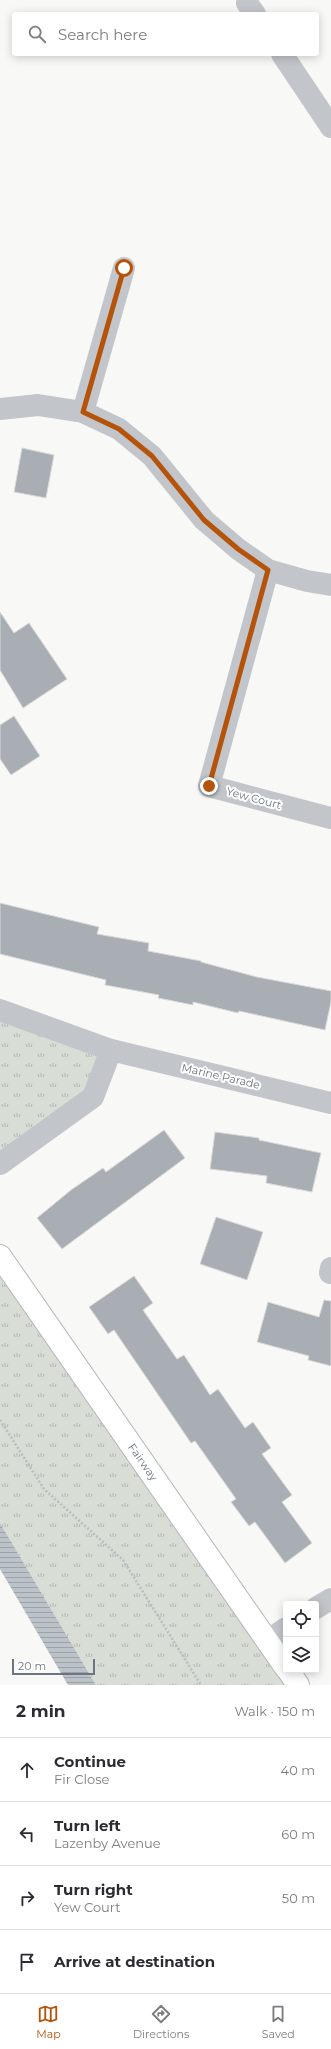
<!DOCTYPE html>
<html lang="en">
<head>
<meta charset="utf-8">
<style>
  body { margin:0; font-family:Montserrat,sans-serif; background:#f2f2f3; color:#2b2b33 }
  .controls { position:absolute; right:12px; bottom:12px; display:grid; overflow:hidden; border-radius:4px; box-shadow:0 2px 10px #0003 }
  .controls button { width:36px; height:36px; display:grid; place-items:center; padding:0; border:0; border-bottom:1px solid #e1e1e2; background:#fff; color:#2b2b33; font:20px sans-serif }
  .scale { position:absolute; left:12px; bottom:10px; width:83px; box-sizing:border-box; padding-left:4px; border:2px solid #6b7683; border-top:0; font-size:11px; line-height:14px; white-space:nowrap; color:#6b7683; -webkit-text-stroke:3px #fff; paint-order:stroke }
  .stop { position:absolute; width:12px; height:12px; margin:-9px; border:3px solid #b45309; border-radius:50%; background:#fff }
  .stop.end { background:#b45309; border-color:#fff; box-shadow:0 1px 4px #0008 }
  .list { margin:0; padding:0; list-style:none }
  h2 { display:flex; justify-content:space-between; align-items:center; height:52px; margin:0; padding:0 16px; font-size:17px }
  h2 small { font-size:13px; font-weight:400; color:#7c7c81 }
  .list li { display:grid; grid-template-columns:26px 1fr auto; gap:12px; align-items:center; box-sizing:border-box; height:64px; padding:0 16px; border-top:1px solid #e1e1e2 }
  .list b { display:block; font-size:15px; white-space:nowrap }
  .list p { margin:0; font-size:13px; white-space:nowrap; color:#7c7c81 }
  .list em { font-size:13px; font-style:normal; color:#7c7c81 }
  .icon { flex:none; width:22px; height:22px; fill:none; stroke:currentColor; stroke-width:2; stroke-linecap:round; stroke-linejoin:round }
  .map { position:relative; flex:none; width:331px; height:1685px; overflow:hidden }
  .search { position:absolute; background:#fff; box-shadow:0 2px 10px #0003; left:12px; right:12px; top:12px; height:44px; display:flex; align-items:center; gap:10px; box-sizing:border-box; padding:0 14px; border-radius:4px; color:#7c7c81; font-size:15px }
  .sheet { height:308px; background:#fff }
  nav { display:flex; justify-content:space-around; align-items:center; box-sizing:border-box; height:56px; border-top:1px solid #e1e1e2; background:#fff; font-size:11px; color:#7c7c81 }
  nav a { display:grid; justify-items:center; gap:2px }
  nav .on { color:#b45309 }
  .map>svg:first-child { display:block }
</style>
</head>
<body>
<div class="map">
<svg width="331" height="1685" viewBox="0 0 331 1685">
  <defs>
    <pattern id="grass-tufts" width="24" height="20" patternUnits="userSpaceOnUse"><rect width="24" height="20" fill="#d8ddd6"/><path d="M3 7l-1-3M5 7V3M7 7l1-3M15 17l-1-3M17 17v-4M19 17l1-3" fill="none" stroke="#b3b8b3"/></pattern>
    <pattern id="water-rules" width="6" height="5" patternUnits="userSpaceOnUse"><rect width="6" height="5" fill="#bbc2c8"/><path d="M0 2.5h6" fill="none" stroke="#9ca2a8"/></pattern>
  </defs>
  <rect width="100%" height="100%" fill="#f8f8f6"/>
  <g fill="url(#grass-tufts)">
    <polygon points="0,1010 111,1050 93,1097 0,1164"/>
    <polygon points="0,1256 298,1685 96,1685 0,1523"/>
  </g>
  <polygon fill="url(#water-rules)" points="0,1523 96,1685 68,1685 0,1569"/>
  <g fill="#a8aeb4" stroke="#dadad9">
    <polygon points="22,448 54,455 46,498 14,492"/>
    <polygon points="0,612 14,633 29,623 67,679 23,708 0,670"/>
    <polygon points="14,716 40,756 11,775 0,759 0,725"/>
    <polygon points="0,903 99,927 97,934 149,943 148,951 201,961 201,962 257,977 331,991 331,1002 325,1030 239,1011 238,1013 193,1002 193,1005 158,998 159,995 105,985 106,980 0,954"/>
    <polygon points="164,1130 185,1158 62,1249 37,1218 71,1190 103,1168 106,1172"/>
    <polygon points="215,1132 259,1138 259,1140 321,1153 312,1192 266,1183 267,1176 210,1169"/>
    <polygon points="216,1217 263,1232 247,1280 200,1264"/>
    <polygon points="134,1276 153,1303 143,1310 177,1359 184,1355 210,1395 218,1389 245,1428 253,1422 271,1448 262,1454 292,1495 282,1502 312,1543 285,1563 255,1522 249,1526 231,1502 236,1499 195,1441 191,1443 114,1330 108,1334 89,1307"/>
    <polygon points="324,1300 331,1301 331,1366 308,1360 309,1356 257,1342 268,1302 319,1317"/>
  </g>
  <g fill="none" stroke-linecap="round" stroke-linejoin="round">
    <g stroke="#b3b7bb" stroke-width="24">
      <g id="secondary">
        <polyline points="0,1256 286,1668"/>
        <polyline points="288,1670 298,1685"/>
      </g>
    </g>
    <polyline stroke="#babcbf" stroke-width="2.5" stroke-dasharray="2 2" stroke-linecap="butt" points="0,1420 44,1489 123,1560 201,1685"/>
    <g stroke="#c2c5c9" stroke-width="22">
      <polyline points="247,3 255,14"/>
      <polyline points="282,54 331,127"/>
      <polyline points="0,409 38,405 83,412 119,429 152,456 204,520 238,549 268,570 307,581 331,585"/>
      <polyline points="83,412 124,268"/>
      <polyline points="268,570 209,786 331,818"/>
      <polyline points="0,1010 111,1050 331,1103"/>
      <polyline points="0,1164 93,1097 111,1050"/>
      <polyline points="330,1273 331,1268"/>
      <polyline points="316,1608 331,1599"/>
      <polyline points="267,1641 286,1628"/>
    </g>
    <use href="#secondary" stroke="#fff" stroke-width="22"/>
  </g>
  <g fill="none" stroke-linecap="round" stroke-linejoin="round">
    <polyline stroke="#b45309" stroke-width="5" points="124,268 83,412 119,429 152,456 204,520 238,549 268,570 209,786"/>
  </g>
  <g text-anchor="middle" stroke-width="4" stroke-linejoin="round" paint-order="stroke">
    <g font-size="11" fill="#6b7683" stroke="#fff">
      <text transform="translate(254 798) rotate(15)" y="4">Yew Court</text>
      <text transform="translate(221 1076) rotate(13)" y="4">Marine Parade</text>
      <text transform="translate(143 1462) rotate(55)" y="4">Fairway</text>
    </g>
  </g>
</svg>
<div class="controls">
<button><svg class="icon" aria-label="locate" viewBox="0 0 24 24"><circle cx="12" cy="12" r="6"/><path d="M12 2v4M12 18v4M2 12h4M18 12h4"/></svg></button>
<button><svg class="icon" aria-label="layers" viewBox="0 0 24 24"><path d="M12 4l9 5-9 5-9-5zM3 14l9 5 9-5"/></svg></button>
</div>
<div class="scale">20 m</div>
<div class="stop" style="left:124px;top:268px"></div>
<div class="stop end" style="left:209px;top:786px"></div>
<div class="search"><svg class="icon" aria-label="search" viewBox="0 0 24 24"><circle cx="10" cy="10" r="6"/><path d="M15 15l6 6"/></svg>Search here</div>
</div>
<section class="sheet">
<h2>2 min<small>Walk · 150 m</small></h2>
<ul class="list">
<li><svg class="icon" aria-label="ahead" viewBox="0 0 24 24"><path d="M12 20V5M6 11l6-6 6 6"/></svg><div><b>Continue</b><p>Fir Close</p></div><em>40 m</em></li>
<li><svg class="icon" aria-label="left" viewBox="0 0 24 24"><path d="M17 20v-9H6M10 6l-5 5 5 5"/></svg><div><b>Turn left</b><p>Lazenby Avenue</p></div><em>60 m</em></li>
<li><svg class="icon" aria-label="right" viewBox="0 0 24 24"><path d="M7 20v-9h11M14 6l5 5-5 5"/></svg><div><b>Turn right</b><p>Yew Court</p></div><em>50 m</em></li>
<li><svg class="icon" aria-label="arrive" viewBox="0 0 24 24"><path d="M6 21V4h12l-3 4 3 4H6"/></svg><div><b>Arrive at destination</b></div></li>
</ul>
</section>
<nav>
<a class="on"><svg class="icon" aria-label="map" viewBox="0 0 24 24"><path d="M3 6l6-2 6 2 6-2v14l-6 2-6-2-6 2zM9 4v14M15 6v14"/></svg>Map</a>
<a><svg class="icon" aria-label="directions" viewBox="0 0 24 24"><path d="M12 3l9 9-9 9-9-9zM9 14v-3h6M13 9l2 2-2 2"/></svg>Directions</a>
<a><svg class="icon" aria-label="saved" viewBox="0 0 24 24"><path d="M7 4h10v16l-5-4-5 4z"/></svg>Saved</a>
</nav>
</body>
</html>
